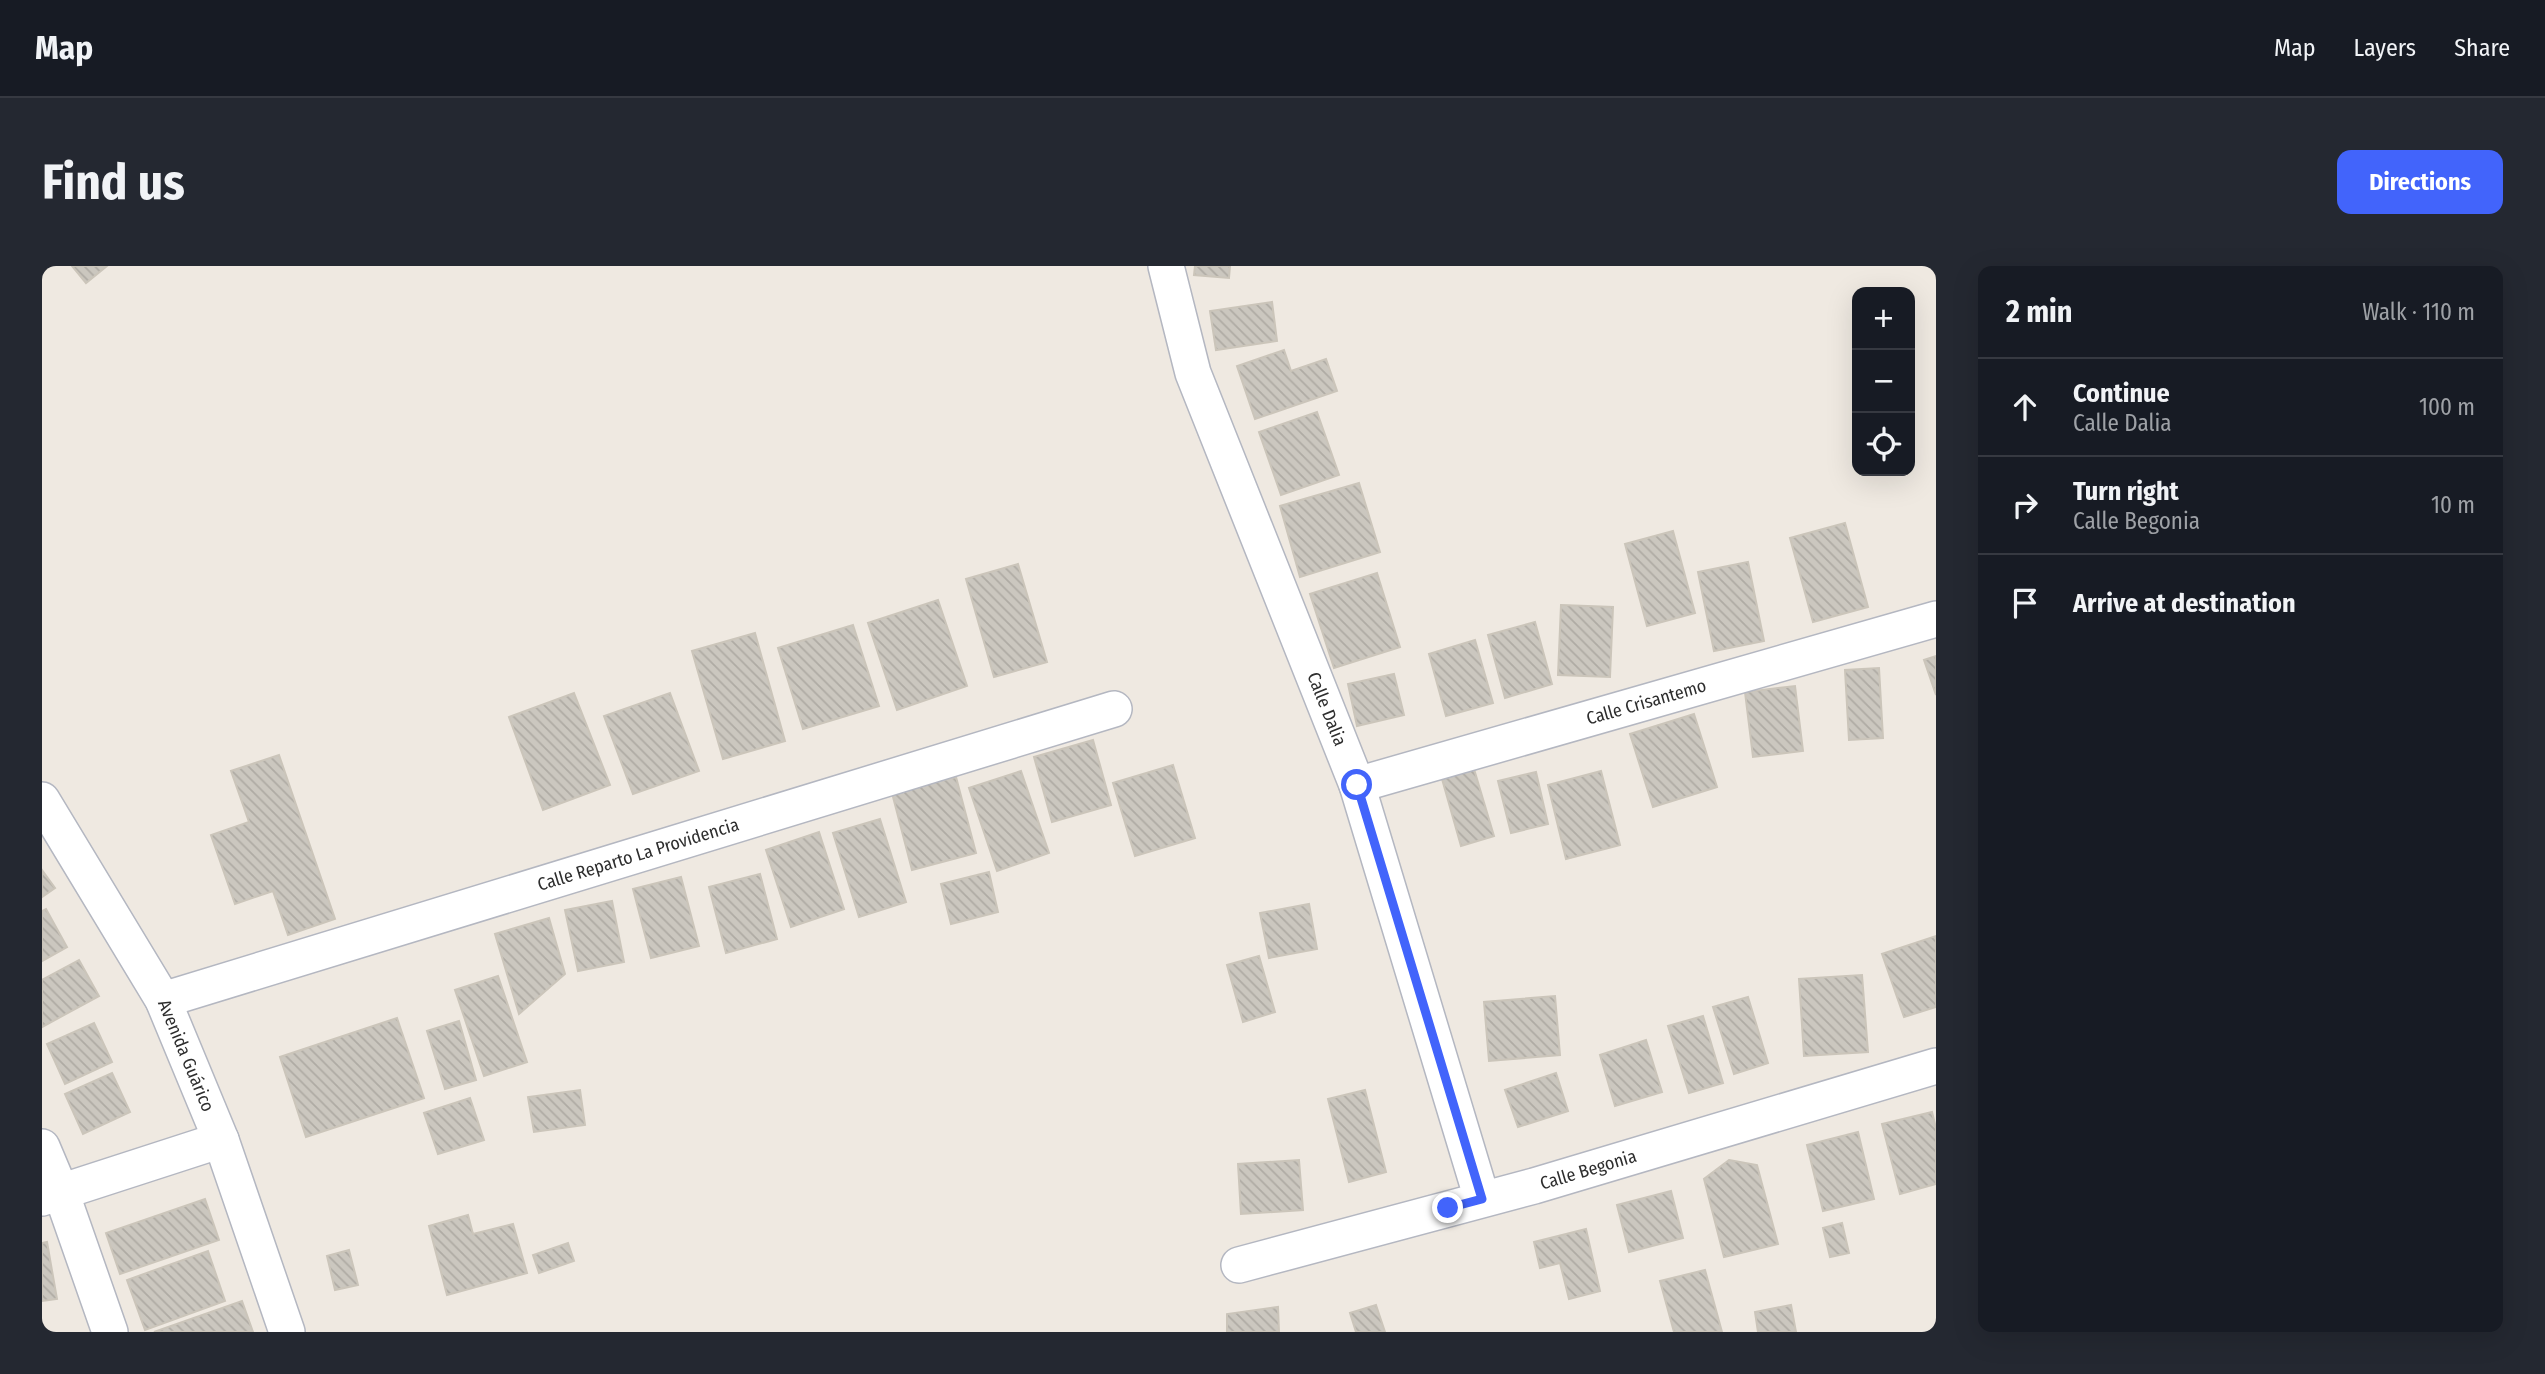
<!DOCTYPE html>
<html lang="en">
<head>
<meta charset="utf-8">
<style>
  body { margin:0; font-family:"Fira Sans Condensed",sans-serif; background:#242831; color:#f1f3f6 }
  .controls { position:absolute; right:21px; top:21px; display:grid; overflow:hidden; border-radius:14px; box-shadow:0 7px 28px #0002 }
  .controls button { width:63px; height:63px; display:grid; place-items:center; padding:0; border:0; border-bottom:2px solid #363941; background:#171b24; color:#f1f3f6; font:35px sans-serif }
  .stop { position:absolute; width:21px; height:21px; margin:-16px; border:5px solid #4264fb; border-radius:50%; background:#fff }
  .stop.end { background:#4264fb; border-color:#fff; box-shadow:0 2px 7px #0008 }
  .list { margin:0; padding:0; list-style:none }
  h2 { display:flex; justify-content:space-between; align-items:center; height:91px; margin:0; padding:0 28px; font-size:30px }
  h2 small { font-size:23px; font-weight:400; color:#9ea1a6 }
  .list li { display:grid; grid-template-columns:46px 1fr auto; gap:21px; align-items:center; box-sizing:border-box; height:98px; padding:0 28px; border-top:2px solid #363941 }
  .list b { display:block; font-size:26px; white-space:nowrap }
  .list p { margin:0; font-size:23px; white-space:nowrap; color:#9ea1a6 }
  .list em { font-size:23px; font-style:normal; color:#9ea1a6 }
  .icon { flex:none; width:38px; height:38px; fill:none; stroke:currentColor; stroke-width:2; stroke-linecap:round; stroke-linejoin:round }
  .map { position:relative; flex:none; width:1894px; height:1066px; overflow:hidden; border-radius:14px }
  header { display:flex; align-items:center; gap:42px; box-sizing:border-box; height:98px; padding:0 35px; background:#171b24; border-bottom:2px solid #363941 }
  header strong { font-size:33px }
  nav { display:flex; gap:38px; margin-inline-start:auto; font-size:24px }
  .intro { display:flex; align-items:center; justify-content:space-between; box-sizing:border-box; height:168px; padding:0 42px }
  h1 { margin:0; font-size:49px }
  .button { padding:18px 32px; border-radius:14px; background:#4264fb; color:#fff; font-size:24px; font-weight:700 }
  main { display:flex; gap:42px; padding:0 42px }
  aside { flex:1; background:#171b24; border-radius:14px; box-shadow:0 7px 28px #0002 }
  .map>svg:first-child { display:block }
</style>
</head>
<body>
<header>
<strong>Map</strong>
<nav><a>Map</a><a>Layers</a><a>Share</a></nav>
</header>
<div class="intro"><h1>Find us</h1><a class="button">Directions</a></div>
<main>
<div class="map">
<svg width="1894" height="1066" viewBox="0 0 1894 1066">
  <defs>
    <pattern id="building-back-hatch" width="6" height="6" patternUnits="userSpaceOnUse" patternTransform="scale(1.75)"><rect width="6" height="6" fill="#cbc7bf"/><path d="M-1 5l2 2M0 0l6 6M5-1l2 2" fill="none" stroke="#afaba4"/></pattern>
  </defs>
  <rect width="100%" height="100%" fill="#efe9e1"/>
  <g fill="url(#building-back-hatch)" stroke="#cbc5ba" stroke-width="2">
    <polygon points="30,0 65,0 44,17"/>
    <polygon points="1153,0 1188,0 1187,12 1152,9"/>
    <polygon points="1230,36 1235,75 1174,84 1168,45"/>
    <polygon points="1242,84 1249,105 1284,93 1295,125 1213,153 1195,100"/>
    <polygon points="1275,146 1297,209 1239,229 1217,166"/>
    <polygon points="1317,217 1338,286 1258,311 1238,240"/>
    <polygon points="1803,257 1826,341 1771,356 1748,272"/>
    <polygon points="1631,265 1653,347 1605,360 1583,278"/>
    <polygon points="1706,296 1722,375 1672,385 1656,306"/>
    <polygon points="976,298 1005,396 952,411 924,313"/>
    <polygon points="1335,307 1358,381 1292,402 1268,328"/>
    <polygon points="896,334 925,420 855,444 826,357"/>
    <polygon points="1519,339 1571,341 1568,411 1516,409"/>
    <polygon points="1493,356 1510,418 1463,432 1446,369"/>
    <polygon points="811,359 837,440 761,463 736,382"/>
    <polygon points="713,367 743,475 681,493 650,385"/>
    <polygon points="1433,374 1451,437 1404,450 1387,388"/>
    <polygon points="1894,390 1894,429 1882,394"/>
    <polygon points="1837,402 1841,472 1807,474 1803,404"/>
    <polygon points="1352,408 1362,449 1315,460 1306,418"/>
    <polygon points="1753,420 1761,485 1711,491 1703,426"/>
    <polygon points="532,427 568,519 501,544 467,451"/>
    <polygon points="628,427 657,505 591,528 562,450"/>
    <polygon points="1652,448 1675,521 1611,541 1588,468"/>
    <polygon points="1051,474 1069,539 1010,556 992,491"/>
    <polygon points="237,489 293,653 246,669 231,625 193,638 169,569 207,556 189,505"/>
    <polygon points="1131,499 1153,572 1093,590 1071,517"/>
    <polygon points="1432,503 1452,570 1419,580 1400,513"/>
    <polygon points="979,505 1007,587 955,605 927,522"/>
    <polygon points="1559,505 1578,579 1524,593 1506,519"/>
    <polygon points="1494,506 1506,558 1469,567 1456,515"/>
    <polygon points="914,511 934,587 870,604 850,527"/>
    <polygon points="838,553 864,636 817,651 791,567"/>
    <polygon points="777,566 802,643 749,661 724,584"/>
    <polygon points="0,604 13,622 0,631"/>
    <polygon points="947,606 956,646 909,658 899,618"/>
    <polygon points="718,608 735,673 684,687 667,621"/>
    <polygon points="639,611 657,680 609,692 591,623"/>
    <polygon points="570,635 582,696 536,705 523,644"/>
    <polygon points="1267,638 1275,683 1227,692 1218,647"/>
    <polygon points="4,643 25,681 0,695 0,645"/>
    <polygon points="507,652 523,708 477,748 453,668"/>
    <polygon points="1894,670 1894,741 1862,751 1840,688"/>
    <polygon points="1217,690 1233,746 1201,756 1185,699"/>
    <polygon points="37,694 57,730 0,761 0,714"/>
    <polygon points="1820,709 1826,786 1762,790 1757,713"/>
    <polygon points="456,710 485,796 442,810 413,724"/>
    <polygon points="1513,730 1518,789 1447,795 1442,736"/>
    <polygon points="1706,731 1726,797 1692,808 1671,741"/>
    <polygon points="1661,750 1681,817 1647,827 1626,760"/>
    <polygon points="355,752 382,832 264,871 238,791"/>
    <polygon points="417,755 434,814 403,823 385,765"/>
    <polygon points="52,757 70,796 23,818 5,778"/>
    <polygon points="1604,774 1620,826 1573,840 1558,789"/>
    <polygon points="70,807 88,846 41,868 23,828"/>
    <polygon points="1514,807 1526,845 1476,861 1463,824"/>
    <polygon points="538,824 543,859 492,866 486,831"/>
    <polygon points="1323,824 1344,906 1307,916 1286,833"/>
    <polygon points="428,832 442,874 396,888 382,847"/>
    <polygon points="1890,846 1894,862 1894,918 1858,928 1840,858"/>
    <polygon points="1816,866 1832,933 1781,945 1765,879"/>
    <polygon points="1257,894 1261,944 1199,948 1196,898"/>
    <polygon points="1687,894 1715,899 1736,978 1682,991 1662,913"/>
    <polygon points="1629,925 1641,972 1587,986 1575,939"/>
    <polygon points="163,933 177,974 78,1008 64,967"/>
    <polygon points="426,949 431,968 471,958 485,1007 405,1029 387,960"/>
    <polygon points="1800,957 1807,987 1788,991 1781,962"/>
    <polygon points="1544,963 1558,1025 1527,1033 1518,997 1498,1002 1492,976"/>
    <polygon points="5,976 15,1033 0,1035 0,977"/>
    <polygon points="526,977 532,995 497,1007 491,989"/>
    <polygon points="307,984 316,1019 293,1024 285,990"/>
    <polygon points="166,985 183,1035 103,1064 85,1014"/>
    <polygon points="1663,1004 1680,1066 1632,1066 1618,1015"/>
    <polygon points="200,1035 211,1066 112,1066"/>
    <polygon points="1334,1039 1343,1066 1314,1066 1308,1047"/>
    <polygon points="1749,1039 1754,1066 1716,1066 1713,1046"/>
    <polygon points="1236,1041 1237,1066 1185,1066 1185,1048"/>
  </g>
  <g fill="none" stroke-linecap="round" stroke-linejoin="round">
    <g stroke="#b4b7c1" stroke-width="38">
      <g id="minor">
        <path id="s1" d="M1124,0L1151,107L1315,519L1440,933"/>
        <path id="s2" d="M1315,519L1894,353"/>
        <path id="s3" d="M0,534L121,734L179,874L245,1066"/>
        <path id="s4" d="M121,734L1072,443"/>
        <polyline points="0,881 19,926 68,1066"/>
        <polyline points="0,932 179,874"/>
        <path id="s5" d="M1197,999L1492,920L1894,800"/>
      </g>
    </g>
    <use href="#minor" stroke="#fff" stroke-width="35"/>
  </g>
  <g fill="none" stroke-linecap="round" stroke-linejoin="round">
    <polyline stroke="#4264fb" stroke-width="9" points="1315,519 1440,933 1406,942"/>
  </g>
  <g text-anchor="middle" stroke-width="6" stroke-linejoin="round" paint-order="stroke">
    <g font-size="18" fill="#2e2e2e" stroke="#fff">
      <text dy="6" stroke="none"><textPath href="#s2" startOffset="301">Calle Crisantemo</textPath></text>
      <text dy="6" stroke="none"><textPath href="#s1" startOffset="472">Calle Dalia</textPath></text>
      <text dy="6" stroke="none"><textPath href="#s4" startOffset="497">Calle Reparto La Providencia</textPath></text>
      <text dy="6" stroke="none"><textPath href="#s3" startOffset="294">Avenida Guárico</textPath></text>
      <text dy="6" stroke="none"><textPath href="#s5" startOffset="362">Calle Begonia</textPath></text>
    </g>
  </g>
</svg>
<div class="controls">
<button>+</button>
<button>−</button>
<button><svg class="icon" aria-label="locate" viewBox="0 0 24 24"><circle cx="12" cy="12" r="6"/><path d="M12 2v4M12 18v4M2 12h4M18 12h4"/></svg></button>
</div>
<div class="stop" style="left:1315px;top:519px"></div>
<div class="stop end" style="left:1406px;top:942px"></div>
</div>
<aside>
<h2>2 min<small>Walk · 110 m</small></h2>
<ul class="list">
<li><svg class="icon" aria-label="ahead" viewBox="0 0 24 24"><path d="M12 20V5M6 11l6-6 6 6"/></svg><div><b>Continue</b><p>Calle Dalia</p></div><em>100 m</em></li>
<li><svg class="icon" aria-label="right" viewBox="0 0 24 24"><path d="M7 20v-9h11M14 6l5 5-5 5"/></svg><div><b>Turn right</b><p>Calle Begonia</p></div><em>10 m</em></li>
<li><svg class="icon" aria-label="arrive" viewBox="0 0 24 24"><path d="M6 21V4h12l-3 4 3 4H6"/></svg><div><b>Arrive at destination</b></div></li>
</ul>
</aside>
</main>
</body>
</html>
